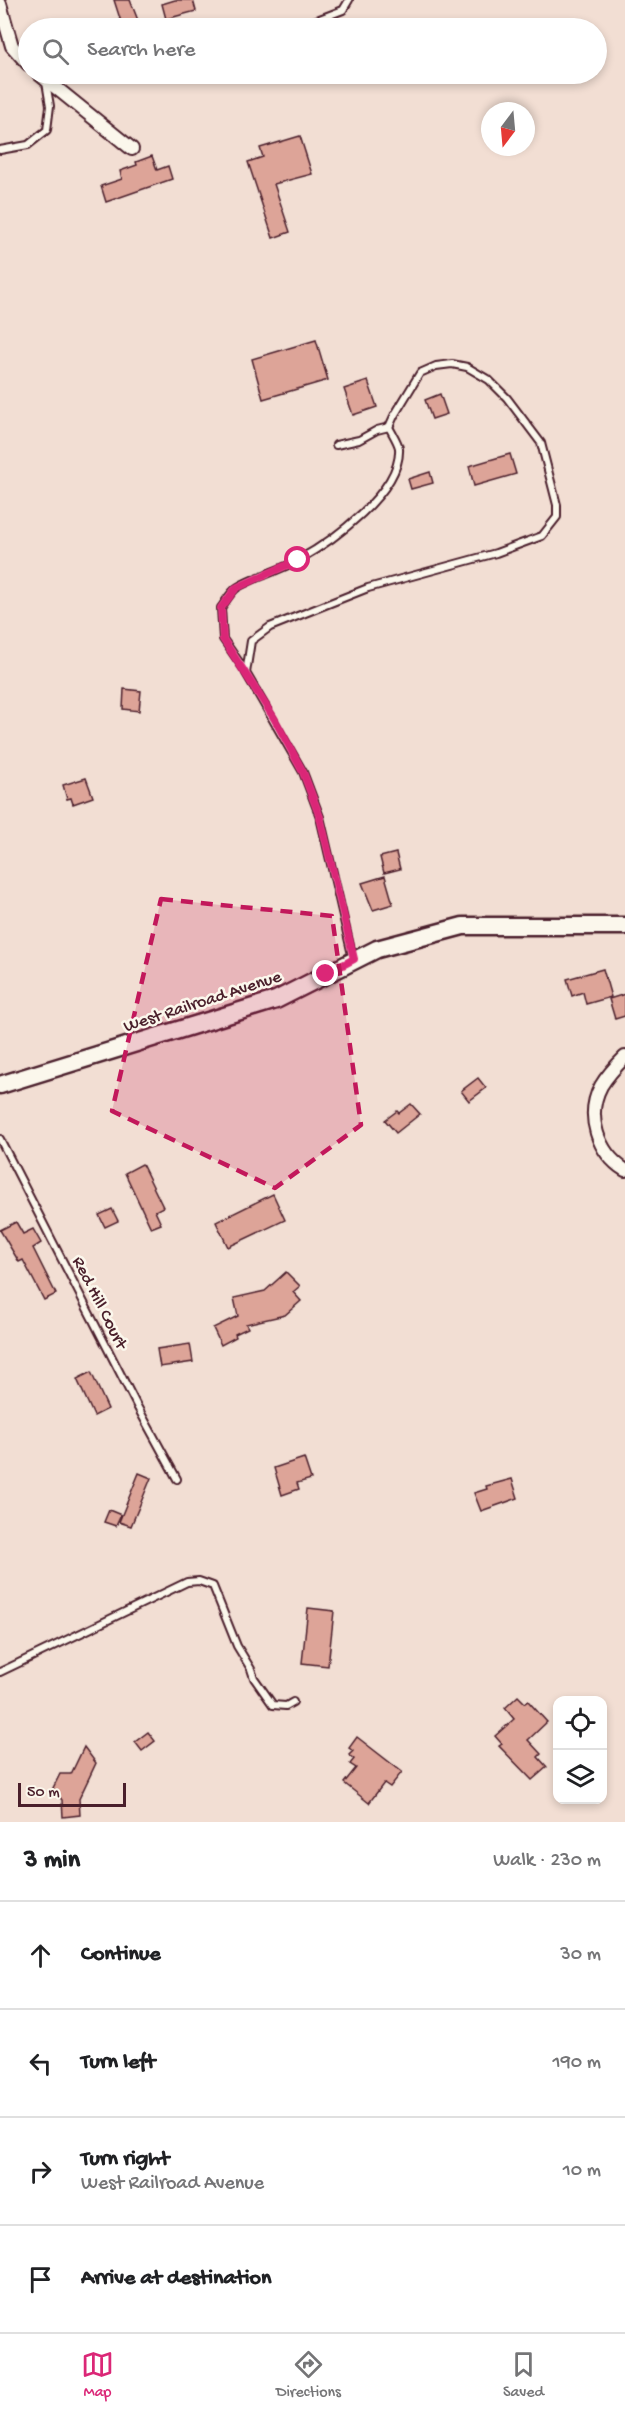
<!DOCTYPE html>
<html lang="en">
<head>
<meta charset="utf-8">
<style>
  body { margin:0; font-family:"Gochi Hand",sans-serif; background:#f2f2f2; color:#202124 }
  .controls { position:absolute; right:18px; bottom:18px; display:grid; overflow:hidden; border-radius:12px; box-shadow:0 3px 9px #0003 }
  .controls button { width:54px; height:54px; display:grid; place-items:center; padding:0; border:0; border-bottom:2px solid #e0e0e0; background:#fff; color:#202124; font:30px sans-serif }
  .compass { position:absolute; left:481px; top:102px; width:54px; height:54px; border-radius:50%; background:#fff; box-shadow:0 3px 9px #0003; rotate:196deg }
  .scale { position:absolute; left:18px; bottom:15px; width:108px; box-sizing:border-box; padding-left:6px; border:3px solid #4a1f2b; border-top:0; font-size:16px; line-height:21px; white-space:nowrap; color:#4a1f2b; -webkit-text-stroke:4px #fbf7ec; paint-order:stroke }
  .stop { position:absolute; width:18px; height:18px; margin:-14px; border:4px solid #db2777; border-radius:50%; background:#fff }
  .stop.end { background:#db2777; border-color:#fff; box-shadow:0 2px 6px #0008 }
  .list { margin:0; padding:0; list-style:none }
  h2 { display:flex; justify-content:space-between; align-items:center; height:78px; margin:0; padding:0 24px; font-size:26px }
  h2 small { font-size:20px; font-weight:400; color:#757577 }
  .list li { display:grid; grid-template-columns:39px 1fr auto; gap:18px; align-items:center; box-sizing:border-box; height:108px; padding:0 24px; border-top:2px solid #e0e0e0 }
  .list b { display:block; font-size:22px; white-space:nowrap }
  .list p { margin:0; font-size:20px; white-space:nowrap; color:#757577 }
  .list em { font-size:20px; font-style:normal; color:#757577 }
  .icon { flex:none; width:33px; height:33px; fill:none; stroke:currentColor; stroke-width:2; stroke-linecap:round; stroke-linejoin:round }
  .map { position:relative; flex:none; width:625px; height:1822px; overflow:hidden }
  .search { position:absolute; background:#fff; box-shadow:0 3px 9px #0003; left:18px; right:18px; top:18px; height:66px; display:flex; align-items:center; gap:15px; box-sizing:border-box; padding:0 21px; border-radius:33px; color:#757577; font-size:22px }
  .sheet { height:510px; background:#fff }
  nav { display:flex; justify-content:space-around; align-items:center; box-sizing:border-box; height:84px; border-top:2px solid #e0e0e0; background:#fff; font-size:16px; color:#757577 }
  nav a { display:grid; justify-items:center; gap:3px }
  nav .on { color:#db2777 }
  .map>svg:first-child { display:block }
</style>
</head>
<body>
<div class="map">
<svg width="625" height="1822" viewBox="0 0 625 1822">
  <rect width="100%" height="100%" fill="#f2ded3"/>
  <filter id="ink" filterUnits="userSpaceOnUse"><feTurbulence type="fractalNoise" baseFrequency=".0167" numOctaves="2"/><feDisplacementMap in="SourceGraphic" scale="12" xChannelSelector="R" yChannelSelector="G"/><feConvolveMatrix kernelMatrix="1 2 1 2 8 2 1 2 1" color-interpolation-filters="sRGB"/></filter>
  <g filter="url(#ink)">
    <g fill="#dda498" stroke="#4a1f2b" stroke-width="1.5">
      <polygon points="114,0 130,0 141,28 123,28"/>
      <polygon points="175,0 193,0 196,11 166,19 162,4"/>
      <polygon points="300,136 312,174 274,184 290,232 273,238 248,162 263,157 260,148"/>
      <polygon points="152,156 157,170 168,166 172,179 106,202 101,186 122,179 120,171 137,165 136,162"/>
      <polygon points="316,340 328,380 263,399 252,359"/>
      <polygon points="368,381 377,407 353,415 344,389"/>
      <polygon points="440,394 447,414 432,419 425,400"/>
      <polygon points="510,454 516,474 474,486 469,466"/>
      <polygon points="430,472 433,483 411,489 408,479"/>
      <polygon points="124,689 141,691 139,711 123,709"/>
      <polygon points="86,778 93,797 73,804 71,798 67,799 63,785"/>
      <polygon points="396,853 400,869 384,873 380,857"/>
      <polygon points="385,876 393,904 373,910 362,883"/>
      <polygon points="603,969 611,997 586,1004 583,992 572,996 567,979"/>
      <polygon points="625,994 625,1016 615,1019 609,999"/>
      <polygon points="478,1078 486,1088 469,1101 461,1091"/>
      <polygon points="411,1104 420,1114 396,1133 385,1120 397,1111 399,1113"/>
      <polygon points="142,1164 163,1207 155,1211 161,1224 151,1228 125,1173"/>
      <polygon points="273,1194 285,1220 228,1247 216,1222"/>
      <polygon points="112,1209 118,1221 105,1227 99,1215"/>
      <polygon points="16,1222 23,1234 33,1229 41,1243 33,1248 56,1294 44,1300 23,1260 19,1262 0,1230"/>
      <polygon points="286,1272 300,1286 293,1292 301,1301 285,1315 246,1324 248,1328 235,1334 236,1337 221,1345 213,1328 238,1316 234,1298 265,1291"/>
      <polygon points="190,1344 193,1362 160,1367 157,1349"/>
      <polygon points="91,1372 108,1409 94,1416 77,1379"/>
      <polygon points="304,1458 311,1479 297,1483 299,1489 282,1495 274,1468"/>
      <polygon points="139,1473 151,1478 131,1526 119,1522"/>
      <polygon points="512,1479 518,1498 481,1511 474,1493 487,1489 486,1486"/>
      <polygon points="109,1510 121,1515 116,1526 104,1522"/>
      <polygon points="308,1608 334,1611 328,1666 302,1663"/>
      <polygon points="518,1696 525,1703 528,1701 547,1722 528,1740 541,1754 538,1757 547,1767 532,1780 499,1746 502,1744 495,1736 514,1719 505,1708"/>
      <polygon points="148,1732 155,1741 142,1751 135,1742"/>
      <polygon points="357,1737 402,1772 390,1787 384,1783 369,1803 344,1783 356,1768 350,1764 354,1759 349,1755 353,1751 349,1748"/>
      <polygon points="84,1747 96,1763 79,1799 80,1815 63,1817 62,1800 53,1788 60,1774 71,1774"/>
    </g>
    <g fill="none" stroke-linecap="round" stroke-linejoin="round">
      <g stroke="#4a1f2b" stroke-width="10">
        <g id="service">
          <polyline points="296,28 343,10 349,0"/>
          <polyline points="0,150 28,145 47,130 50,106 46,82"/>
          <path d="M246,672L223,639L221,608C226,601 231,591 238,587C257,576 279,571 298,560C331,542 402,491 399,448C398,442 392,433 389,427L377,430L359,440L336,445"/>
          <polyline points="353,959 320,817 303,772 246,673 251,641 270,627 368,588 496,553 542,536 557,517 557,505 541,443 507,398 489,380 467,367 452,364 436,366 420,373 394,416 389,427"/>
          <polyline points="0,1139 137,1406 177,1479"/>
          <polyline points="0,1672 187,1582 199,1581 213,1586 237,1646 251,1669 254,1678 273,1705 286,1706 293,1702"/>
        </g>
      </g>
      <g stroke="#4a1f2b" stroke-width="16">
        <g id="minor">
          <polyline points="0,4 12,46 28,64"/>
          <polyline points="39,74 132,149"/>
          <path d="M625,1057C617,1065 607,1076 601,1086C585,1116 598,1153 625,1170"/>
        </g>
      </g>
      <g stroke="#4a1f2b" stroke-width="21">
        <polyline id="secondary" points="0,1085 276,1000 377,949 463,926 625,926"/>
      </g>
      <use href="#service" stroke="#fbf7ec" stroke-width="6"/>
      <use href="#minor" stroke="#fbf7ec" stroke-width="12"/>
      <use href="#secondary" stroke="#fbf7ec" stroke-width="16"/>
    </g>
  </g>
  <g fill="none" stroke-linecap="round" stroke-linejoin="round" filter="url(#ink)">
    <polyline stroke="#db2777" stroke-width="8" points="298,560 236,588 221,608 223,639 274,718 303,772 320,817 354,959 326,974"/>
  </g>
  <path fill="#c2185b" fill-opacity="0.2" stroke="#c2185b" stroke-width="4.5" stroke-dasharray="12 8" stroke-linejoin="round" d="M161,899L332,916L361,1125L275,1188L112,1111Z"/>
  <g text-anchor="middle" stroke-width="5" stroke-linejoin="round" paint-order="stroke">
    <g font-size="18" fill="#4a1f2b" stroke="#fbf7ec">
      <text transform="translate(202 1000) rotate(-18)" y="6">West Railroad Avenue</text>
      <text transform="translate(101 1302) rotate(63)" y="6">Red Hill Court</text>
    </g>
  </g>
</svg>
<div class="controls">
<button><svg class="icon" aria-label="locate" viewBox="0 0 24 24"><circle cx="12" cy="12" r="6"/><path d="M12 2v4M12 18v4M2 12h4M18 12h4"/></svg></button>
<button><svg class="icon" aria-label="layers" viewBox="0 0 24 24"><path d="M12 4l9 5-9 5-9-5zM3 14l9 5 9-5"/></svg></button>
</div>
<svg class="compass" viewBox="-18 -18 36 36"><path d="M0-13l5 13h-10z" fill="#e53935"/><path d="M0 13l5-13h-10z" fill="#757577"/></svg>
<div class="scale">50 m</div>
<div class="stop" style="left:298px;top:560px"></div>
<div class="stop end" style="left:326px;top:974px"></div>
<div class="search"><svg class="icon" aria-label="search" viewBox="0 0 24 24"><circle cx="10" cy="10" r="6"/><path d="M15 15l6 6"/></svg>Search here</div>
</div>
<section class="sheet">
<h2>3 min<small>Walk · 230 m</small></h2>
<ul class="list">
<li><svg class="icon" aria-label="ahead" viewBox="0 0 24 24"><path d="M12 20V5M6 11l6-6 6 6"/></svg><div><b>Continue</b></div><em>30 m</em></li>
<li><svg class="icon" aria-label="left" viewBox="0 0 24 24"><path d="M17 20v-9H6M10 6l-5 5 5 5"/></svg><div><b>Turn left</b></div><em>190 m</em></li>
<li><svg class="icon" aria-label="right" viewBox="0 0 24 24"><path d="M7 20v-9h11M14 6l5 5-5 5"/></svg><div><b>Turn right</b><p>West Railroad Avenue</p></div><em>10 m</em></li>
<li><svg class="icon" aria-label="arrive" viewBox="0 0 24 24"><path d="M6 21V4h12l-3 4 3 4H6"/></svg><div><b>Arrive at destination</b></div></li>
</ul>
</section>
<nav>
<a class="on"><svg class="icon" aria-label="map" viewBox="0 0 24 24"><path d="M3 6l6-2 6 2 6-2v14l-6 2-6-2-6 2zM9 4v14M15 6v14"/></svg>Map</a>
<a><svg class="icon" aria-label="directions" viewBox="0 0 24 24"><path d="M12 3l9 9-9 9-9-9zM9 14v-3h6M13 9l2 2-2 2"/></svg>Directions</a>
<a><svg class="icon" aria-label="saved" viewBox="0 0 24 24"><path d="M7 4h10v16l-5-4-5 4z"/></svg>Saved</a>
</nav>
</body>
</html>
